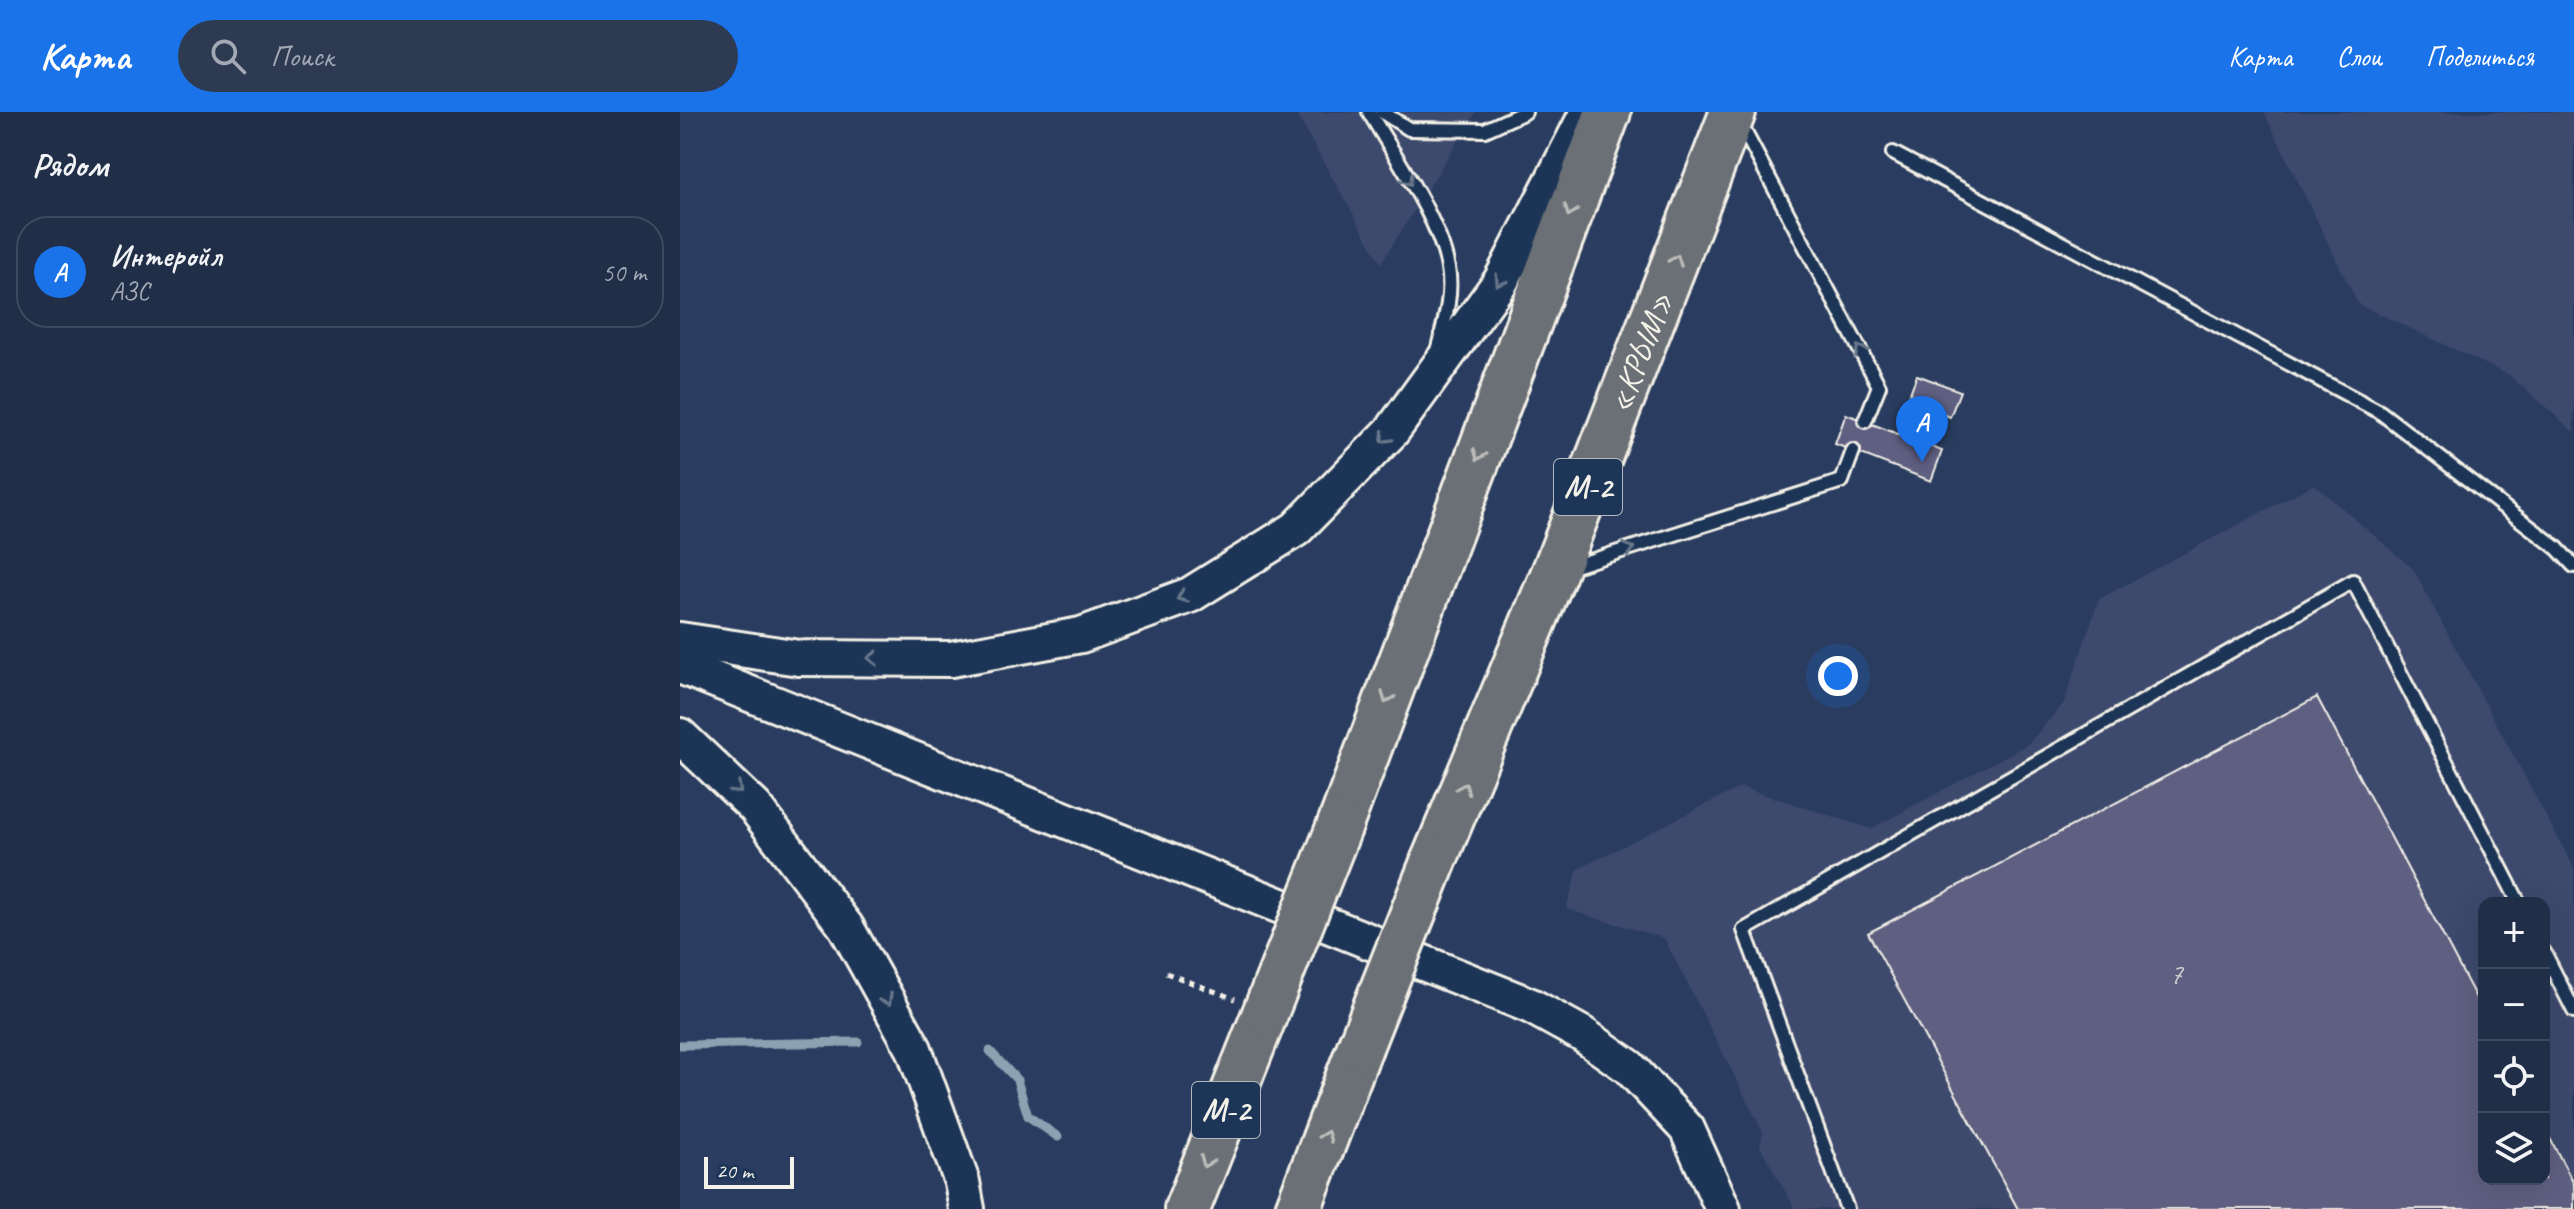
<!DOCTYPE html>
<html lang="ru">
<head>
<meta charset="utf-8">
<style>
  body { margin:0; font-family:Caveat,sans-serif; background:#2d3a52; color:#f1f3f6 }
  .controls { position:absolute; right:24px; bottom:24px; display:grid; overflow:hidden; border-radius:16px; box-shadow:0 8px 32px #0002 }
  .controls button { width:72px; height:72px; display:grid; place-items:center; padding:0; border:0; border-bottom:2px solid #3d4a60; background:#202e48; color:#f1f3f6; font:40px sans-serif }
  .scale { position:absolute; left:24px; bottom:20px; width:90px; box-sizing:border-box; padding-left:8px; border:4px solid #f4f1e8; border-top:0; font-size:22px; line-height:28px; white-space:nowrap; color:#f4f1e8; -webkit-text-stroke:6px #1d3557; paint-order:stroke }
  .you { position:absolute; left:1158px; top:564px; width:28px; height:28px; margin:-20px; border:6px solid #fff; border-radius:50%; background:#1a73e8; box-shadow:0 0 0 12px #1a73e833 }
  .badge { display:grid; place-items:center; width:52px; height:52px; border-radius:50%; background:#1a73e8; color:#fff; font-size:26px; font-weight:700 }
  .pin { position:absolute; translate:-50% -66px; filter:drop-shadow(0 2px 4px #0008) }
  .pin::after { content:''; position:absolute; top:42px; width:28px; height:24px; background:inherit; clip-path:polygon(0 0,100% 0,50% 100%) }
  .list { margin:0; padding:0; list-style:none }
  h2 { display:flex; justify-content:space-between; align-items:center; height:104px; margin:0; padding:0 32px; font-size:34px }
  h2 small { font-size:26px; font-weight:400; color:#a2a8b4 }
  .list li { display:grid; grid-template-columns:52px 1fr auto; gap:24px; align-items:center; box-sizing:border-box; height:112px; margin:0 16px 16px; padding:0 16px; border:2px solid #3d4a60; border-radius:32px }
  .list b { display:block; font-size:30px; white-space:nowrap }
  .list p { margin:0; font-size:26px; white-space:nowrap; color:#a2a8b4 }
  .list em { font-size:26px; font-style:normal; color:#a2a8b4 }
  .icon { flex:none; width:44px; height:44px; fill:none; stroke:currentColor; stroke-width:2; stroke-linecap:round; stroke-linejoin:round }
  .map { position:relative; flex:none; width:1894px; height:1097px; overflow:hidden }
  header { display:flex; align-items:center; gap:48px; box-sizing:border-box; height:112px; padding:0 40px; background:#1a73e8; color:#fff }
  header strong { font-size:38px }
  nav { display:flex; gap:44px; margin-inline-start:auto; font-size:28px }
  .search { width:560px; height:72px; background:#2d3a52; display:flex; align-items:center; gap:20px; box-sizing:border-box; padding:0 28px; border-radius:44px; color:#a2a8b4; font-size:30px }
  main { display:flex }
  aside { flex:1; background:#202e48 }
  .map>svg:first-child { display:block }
</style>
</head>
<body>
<header>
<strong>Карта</strong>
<div class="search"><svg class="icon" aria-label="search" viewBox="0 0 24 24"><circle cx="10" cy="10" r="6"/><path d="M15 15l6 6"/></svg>Поиск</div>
<nav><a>Карта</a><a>Слои</a><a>Поделиться</a></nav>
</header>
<main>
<aside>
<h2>Рядом<small></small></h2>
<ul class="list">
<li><span class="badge">A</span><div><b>Интеройл</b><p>АЗС</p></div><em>50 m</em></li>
</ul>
</aside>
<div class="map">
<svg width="1894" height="1097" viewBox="0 0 1894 1097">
  <rect width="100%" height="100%" fill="#2a3d60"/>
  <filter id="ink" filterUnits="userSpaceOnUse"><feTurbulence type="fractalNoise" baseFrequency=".0125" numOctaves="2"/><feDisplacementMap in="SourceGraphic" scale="16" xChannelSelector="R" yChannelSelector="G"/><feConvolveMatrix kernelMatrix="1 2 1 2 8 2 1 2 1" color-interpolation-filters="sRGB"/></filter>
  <g filter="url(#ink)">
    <g fill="#3e4a6d" fill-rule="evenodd">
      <polygon points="615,0 796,0 701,151"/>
      <polygon points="1584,0 1894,0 1894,320 1829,263 1678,192"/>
      <path d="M1634,372L1733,457L1894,756V1097H1115L1080,1034L1083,1020L984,826L886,797L898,757L1061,675L1191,717L1348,632L1384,591L1419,487ZM1804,791H1864V1067H1804Z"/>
    </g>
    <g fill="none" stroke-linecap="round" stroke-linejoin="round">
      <g stroke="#8ca1b1" stroke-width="9">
        <polyline points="0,933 178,930"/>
        <polyline points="310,939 337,968 348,1004 378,1025"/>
      </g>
    </g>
    <g fill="#5e5f82" stroke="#f4f1e8" stroke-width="2">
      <polygon points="1237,263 1280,279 1270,305 1227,289"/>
      <polygon points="1166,302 1262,339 1251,369 1155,332"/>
      <polygon points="1637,585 1804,901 1804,1067 1864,1067 1864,1015 1894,1072 1894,1097 1338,1097 1188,821"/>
    </g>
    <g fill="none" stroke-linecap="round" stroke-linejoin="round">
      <g stroke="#f4f1e8" stroke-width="18">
        <g id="service">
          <path d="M689,0C715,45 759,106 768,156C773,182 764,211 758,236"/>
          <polyline points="702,0 729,17 805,18 845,0"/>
          <polyline points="1061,13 1199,274 1185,309"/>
          <polyline points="1213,41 1700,300 1877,436 1894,454"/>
          <polyline points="885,457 1162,369 1173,339"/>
          <polyline points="1864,840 1894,899"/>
          <polyline points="1167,1097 1064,818 1673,469 1839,791"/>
        </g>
      </g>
      <g stroke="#f4f1e8" stroke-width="40">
        <g id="secondary">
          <polyline points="0,528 119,546 271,547 401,523 510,483 616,417 712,319 821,169 908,0"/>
          <polyline points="0,554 851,894 902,922 949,955 1007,1017 1043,1097"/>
          <polyline points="0,624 75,695 166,815 234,937 282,1070 287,1097"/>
        </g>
      </g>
      <g stroke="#f4f1e8" stroke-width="50">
        <g id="motorway">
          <polyline points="660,713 928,0"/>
          <path id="s1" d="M754,748L874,461L1053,0"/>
          <polyline points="507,1097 586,899"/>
          <polyline points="618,1097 680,935"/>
        </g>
      </g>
      <polyline stroke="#f4f1e8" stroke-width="5" stroke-dasharray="6 6" stroke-linecap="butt" points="486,861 555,887"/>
      <use href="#service" stroke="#1d3557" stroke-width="12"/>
      <use href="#secondary" stroke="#1d3557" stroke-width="34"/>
      <use href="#motorway" stroke="#6b6f74" stroke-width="44"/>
      <g stroke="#f4f1e8" stroke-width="50" stroke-linecap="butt">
        <g id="motorway-bridge">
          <polyline points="586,899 660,713"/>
          <polyline points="680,935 754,748"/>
        </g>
      </g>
      <use href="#motorway-bridge" stroke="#6b6f74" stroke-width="44"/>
    </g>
    <defs><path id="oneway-chevron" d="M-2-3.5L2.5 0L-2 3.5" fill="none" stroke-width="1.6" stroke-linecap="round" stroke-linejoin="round" transform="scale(2)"/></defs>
    <g stroke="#68778a">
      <use href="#oneway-chevron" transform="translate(728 68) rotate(60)"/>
      <use href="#oneway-chevron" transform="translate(820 169) rotate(122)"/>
      <use href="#oneway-chevron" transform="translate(1180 238) rotate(-118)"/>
      <use href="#oneway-chevron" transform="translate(705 326) rotate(133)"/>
      <use href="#oneway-chevron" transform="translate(949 437) rotate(-18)"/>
      <use href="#oneway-chevron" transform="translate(502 485) rotate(157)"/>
      <use href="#oneway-chevron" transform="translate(193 546) rotate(-180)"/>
      <use href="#oneway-chevron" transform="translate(57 677) rotate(44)"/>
      <use href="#oneway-chevron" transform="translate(207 888) rotate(61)"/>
    </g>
    <g stroke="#bdbdba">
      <use href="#oneway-chevron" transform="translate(890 99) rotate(111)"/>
      <use href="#oneway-chevron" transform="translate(996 148) rotate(-69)"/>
      <use href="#oneway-chevron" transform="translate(799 343) rotate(111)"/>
      <use href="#oneway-chevron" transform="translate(707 586) rotate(111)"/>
      <use href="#oneway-chevron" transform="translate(784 676) rotate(-67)"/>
      <use href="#oneway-chevron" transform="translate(646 1024) rotate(-69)"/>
      <use href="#oneway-chevron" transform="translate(526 1050) rotate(112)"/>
    </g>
  </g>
  <g text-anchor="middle" stroke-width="8" stroke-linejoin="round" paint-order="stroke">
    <g font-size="30" fill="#ceccce">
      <text x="1496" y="871">7</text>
    </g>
    <g fill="#1d3557" stroke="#b4b9bc" stroke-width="2">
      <rect x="874" y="347" width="68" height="56" rx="6"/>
      <rect x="512" y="970" width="68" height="56" rx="6"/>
    </g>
    <g font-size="32" font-weight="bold" fill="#f4f1e8">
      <text x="908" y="386">М-2</text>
      <text x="546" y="1009">М-2</text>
    </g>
    <g font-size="34" fill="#f4f1e8" stroke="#1d3557">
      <text dy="12" stroke="none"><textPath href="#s1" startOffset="548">«КРЫМ»</textPath></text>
    </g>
  </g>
</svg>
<div class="controls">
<button>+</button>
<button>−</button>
<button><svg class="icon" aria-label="locate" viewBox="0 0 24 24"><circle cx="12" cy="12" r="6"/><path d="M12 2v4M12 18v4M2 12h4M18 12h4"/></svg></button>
<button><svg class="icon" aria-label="layers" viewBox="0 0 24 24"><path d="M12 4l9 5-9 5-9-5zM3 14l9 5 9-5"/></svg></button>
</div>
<div class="scale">20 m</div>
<div class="you"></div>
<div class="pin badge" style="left:1242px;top:350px">A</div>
</div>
</main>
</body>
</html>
